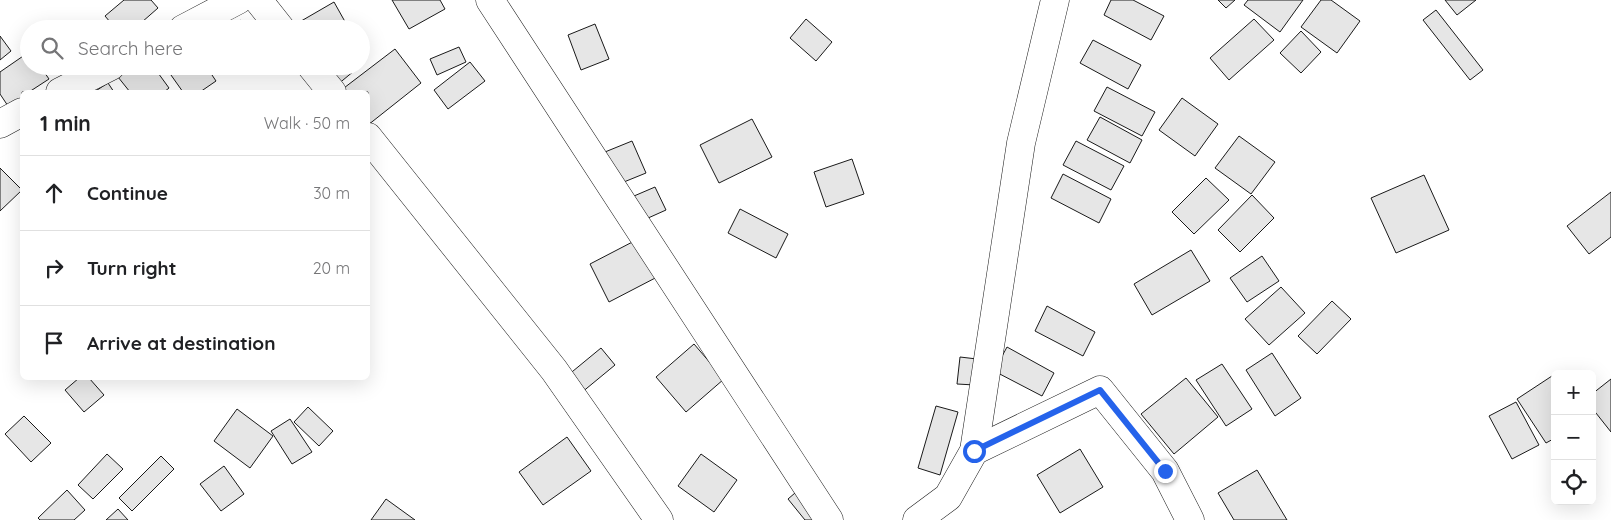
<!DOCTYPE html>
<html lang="en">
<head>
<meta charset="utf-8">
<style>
  body { margin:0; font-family:Quicksand,sans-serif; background:#f6f6f6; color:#202124 }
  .controls { position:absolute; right:15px; bottom:15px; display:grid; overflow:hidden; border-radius:8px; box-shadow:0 5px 20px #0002 }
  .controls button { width:45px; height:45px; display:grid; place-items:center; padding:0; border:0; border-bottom:1px solid #e0e0e0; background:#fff; color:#202124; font:25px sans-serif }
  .stop { position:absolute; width:15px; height:15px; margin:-11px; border:4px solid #2563eb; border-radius:50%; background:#fff }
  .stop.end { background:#2563eb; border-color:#fff; box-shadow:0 1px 5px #0008 }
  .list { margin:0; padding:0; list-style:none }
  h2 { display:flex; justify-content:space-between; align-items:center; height:65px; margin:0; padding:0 20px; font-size:21px }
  h2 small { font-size:16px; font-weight:400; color:#757577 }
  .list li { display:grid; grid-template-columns:32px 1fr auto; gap:15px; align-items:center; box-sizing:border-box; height:75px; padding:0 20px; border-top:1px solid #e0e0e0 }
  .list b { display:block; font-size:19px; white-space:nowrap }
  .list em { font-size:16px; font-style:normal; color:#757577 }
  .icon { flex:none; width:28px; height:28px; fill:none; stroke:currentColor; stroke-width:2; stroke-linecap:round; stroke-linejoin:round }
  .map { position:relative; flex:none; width:1611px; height:520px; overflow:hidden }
  .search { position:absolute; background:#fff; box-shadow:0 5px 20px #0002; left:20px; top:20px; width:350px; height:55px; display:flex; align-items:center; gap:12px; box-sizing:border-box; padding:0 18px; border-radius:28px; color:#757577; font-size:19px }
  .panel { position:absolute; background:#fff; box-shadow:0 5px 20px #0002; left:20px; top:90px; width:350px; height:290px; border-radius:8px }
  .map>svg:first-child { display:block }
</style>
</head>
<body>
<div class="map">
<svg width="1611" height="520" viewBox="0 0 1611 520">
  <rect width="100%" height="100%" fill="#fff"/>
  <g fill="#e6e6e6" stroke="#1a1a1a">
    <polygon points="124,0 151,0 158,8 134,29 116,29 105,16"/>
    <polygon points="392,0 440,0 445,9 409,29"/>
    <polygon points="1111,0 1133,0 1164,16 1151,40 1104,15"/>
    <polygon points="1218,0 1235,0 1226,8"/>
    <polygon points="1248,0 1303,0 1280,32 1244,5"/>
    <polygon points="1321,0 1331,0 1360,21 1337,53 1301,27"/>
    <polygon points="1445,0 1476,0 1457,15"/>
    <polygon points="334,2 348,27 345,29 299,29 296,24"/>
    <polygon points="1436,10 1483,70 1470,80 1423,20"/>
    <polygon points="806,19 832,42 816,61 790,38"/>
    <polygon points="1254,19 1274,40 1229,80 1210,58"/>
    <polygon points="241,20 247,29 229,29"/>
    <polygon points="595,24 609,59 581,70 568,35"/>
    <polygon points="1301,31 1321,52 1301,73 1280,53"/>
    <polygon points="0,36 11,51 0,60"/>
    <polygon points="1093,40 1141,65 1128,89 1080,63"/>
    <polygon points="459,47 466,62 437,75 430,59"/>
    <polygon points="395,49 421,83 368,125 368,92 341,92 340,91"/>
    <polygon points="29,52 29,66 40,66 49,79 29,92 22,92 22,97 8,106 0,94 0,72"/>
    <polygon points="470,62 485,81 448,109 434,90"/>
    <polygon points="133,66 153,66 169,88 164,92 130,92 118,77"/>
    <polygon points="169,66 206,66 216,81 200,92 183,92 166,68"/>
    <polygon points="321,66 360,66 337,85"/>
    <polygon points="108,83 114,92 94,92"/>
    <polygon points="1107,87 1155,112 1142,136 1094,111"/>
    <polygon points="1182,98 1218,124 1195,156 1159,130"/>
    <polygon points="1100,117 1142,140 1130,163 1087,140"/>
    <polygon points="752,119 772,157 719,183 700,145"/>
    <polygon points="1239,136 1275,162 1251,194 1215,168"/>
    <polygon points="632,141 646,173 614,186 600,154"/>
    <polygon points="1076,141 1124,166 1111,190 1063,165"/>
    <polygon points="852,159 864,194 826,207 814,172"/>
    <polygon points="0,168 22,190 0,211"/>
    <polygon points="1063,174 1111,199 1099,223 1051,198"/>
    <polygon points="1424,175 1449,230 1396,253 1371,198"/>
    <polygon points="1206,178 1229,200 1194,234 1172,212"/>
    <polygon points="655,187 666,210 637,223 627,199"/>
    <polygon points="1611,192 1611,237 1589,254 1567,226"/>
    <polygon points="1252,195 1274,218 1240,252 1218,230"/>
    <polygon points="740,209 788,234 776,258 728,233"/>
    <polygon points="642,237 661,275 609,302 590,264"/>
    <polygon points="1191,250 1210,281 1152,315 1134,284"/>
    <polygon points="1262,256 1279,281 1247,302 1230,278"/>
    <polygon points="1281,287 1305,313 1269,345 1245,319"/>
    <polygon points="1332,301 1351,319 1317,354 1298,336"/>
    <polygon points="1047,306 1095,332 1083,356 1035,331"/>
    <polygon points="694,344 724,379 686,412 656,377"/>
    <polygon points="1007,347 1054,373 1042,396 994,371"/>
    <polygon points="601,348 615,365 581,393 567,376"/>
    <polygon points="1272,353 1301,398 1275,416 1246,370"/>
    <polygon points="960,357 977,359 975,385 957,384"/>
    <polygon points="1222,364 1252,409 1226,426 1196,380"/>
    <polygon points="1555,374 1555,438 1546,443 1517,399"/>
    <polygon points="79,378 89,378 104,395 84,412 65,390"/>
    <polygon points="1186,378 1218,417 1174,454 1141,414"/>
    <polygon points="1611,379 1611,432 1592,408 1592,394"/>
    <polygon points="1516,402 1539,445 1512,459 1489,416"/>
    <polygon points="936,406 958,412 940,475 918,468"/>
    <polygon points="308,407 333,431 319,446 294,422"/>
    <polygon points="237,409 273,436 250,468 214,441"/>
    <polygon points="24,416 51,443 31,462 5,434"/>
    <polygon points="290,419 312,452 292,464 271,431"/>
    <polygon points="567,437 591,471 543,505 519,472"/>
    <polygon points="1080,449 1103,487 1060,513 1037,475"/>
    <polygon points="107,454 123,469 93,499 78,485"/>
    <polygon points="701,454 737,480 714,512 678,486"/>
    <polygon points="161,456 174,469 132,511 119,498"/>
    <polygon points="224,466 244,494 221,511 200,484"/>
    <polygon points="1257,470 1287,520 1234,520 1218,493"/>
    <polygon points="802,487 827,520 805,520 788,499"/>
    <polygon points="67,490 85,510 74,520 40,520 38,518"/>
    <polygon points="386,499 415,520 371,520"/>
    <polygon points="118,509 128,520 106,520"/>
  </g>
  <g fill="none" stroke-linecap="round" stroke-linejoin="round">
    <g stroke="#1a1a1a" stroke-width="29">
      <g id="minor">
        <polyline points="258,0 281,29"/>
        <polyline points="490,0 829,520"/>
        <polyline points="183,29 238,0"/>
        <polyline points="311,66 332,92"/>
        <polyline points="60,92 111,66"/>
        <polyline points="0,124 22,112"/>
        <polyline points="368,137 554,370 659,520"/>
        <polyline points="974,451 1100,390 1165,471 1190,520"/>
        <polyline points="917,520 948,497 974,451 1021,143 1055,0"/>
      </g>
    </g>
    <use href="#minor" stroke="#fff" stroke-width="28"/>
  </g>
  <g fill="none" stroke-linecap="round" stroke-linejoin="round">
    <polyline stroke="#2563eb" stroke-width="6" points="974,451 1100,390 1165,471"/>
  </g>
</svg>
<div class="controls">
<button>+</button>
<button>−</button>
<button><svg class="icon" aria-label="locate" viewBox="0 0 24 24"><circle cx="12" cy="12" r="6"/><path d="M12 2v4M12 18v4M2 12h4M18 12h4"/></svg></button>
</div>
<div class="stop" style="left:974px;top:451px"></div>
<div class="stop end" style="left:1165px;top:471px"></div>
<div class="search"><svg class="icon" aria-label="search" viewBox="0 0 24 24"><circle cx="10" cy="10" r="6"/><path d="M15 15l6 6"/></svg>Search here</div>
<section class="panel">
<h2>1 min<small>Walk · 50 m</small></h2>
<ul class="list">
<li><svg class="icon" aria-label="ahead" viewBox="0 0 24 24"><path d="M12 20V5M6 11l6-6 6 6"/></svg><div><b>Continue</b></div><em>30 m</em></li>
<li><svg class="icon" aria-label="right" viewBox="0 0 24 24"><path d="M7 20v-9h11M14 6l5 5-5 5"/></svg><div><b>Turn right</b></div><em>20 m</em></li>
<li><svg class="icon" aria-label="arrive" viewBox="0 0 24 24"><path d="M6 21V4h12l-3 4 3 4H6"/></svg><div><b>Arrive at destination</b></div></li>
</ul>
</section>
</div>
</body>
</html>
